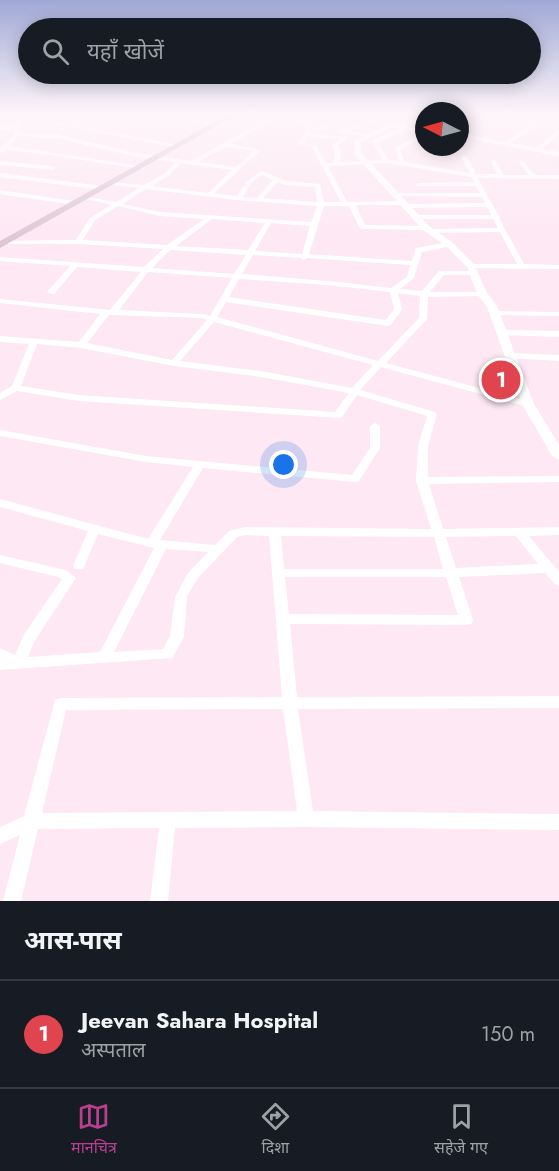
<!DOCTYPE html>
<html lang="hi">
<head>
<meta charset="utf-8">
<style>
  body { margin:0; font-family:Jost,"Noto Sans Devanagari",sans-serif; background:#242831; color:#f1f3f6 }
  .compass { position:absolute; left:415px; top:102px; width:54px; height:54px; border-radius:50%; background:#171b24; box-shadow:0 3px 15px #0003; rotate:276deg }
  .you { position:absolute; left:284px; top:465px; width:21px; height:21px; margin:-15px; border:4px solid #fff; border-radius:50%; background:#1a73e8; box-shadow:0 0 0 9px #1a73e833 }
  .badge { display:grid; place-items:center; width:39px; height:39px; border-radius:50%; background:#ba3f90; color:#fff; font-size:20px; font-weight:700 }
  .pin { position:absolute; translate:-50% -50%; border:3px solid #fff; box-shadow:0 2px 6px #0006 }
  .list { margin:0; padding:0; list-style:none }
  h2 { display:flex; justify-content:space-between; align-items:center; height:78px; margin:0; padding:0 24px; font-size:26px }
  h2 small { font-size:20px; font-weight:400; color:#9ea1a6 }
  .list li { display:grid; grid-template-columns:39px 1fr auto; gap:18px; align-items:center; box-sizing:border-box; height:108px; padding:0 24px; border-top:2px solid #363941 }
  .list b { display:block; font-size:22px; white-space:nowrap }
  .list p { margin:0; font-size:20px; white-space:nowrap; color:#9ea1a6 }
  .list em { font-size:20px; font-style:normal; color:#9ea1a6 }
  .icon { flex:none; width:33px; height:33px; fill:none; stroke:currentColor; stroke-width:2; stroke-linecap:round; stroke-linejoin:round }
  .map { position:relative; flex:none; width:559px; height:901px; overflow:hidden }
  .search { position:absolute; background:#171b24; box-shadow:0 3px 15px #0003; left:18px; right:18px; top:18px; height:66px; display:flex; align-items:center; gap:15px; box-sizing:border-box; padding:0 21px; border-radius:33px; color:#9ea1a6; font-size:22px }
  .sheet { height:186px; background:#171b24 }
  nav { display:flex; justify-content:space-around; align-items:center; box-sizing:border-box; height:84px; border-top:2px solid #363941; background:#171b24; font-size:16px; color:#9ea1a6 }
  nav a { display:grid; justify-items:center; gap:3px }
  nav .on { color:#ba3f90 }
  .map>svg:first-child { display:block }
</style>
</head>
<body>
<div class="map">
<svg width="559" height="901" viewBox="0 0 559 901">
  <rect width="100%" height="100%" fill="#fde8f3"/>
  <g fill="none" stroke-linecap="round" stroke-linejoin="round">
    <g fill="#fff" fill-rule="evenodd">
      <path d="M17,114H22L20,133L56,134L137,153L191,161L276,114L311,121L317,114H322L310,129L358,117V119L309,133L347,137V139L338,145L341,153L340,162L383,160L372,141L424,116V120L377,143L389,160L399,161L395,148L424,132V136L400,150L405,162L470,173L461,157L464,155L467,157L476,174H497L491,162L494,160L497,162L503,175H529L519,162L522,160L535,175H559V179L478,178L491,203L494,205L493,206L500,217L499,218L524,264L559,265V269L468,268V264H517L500,232L430,233L428,232L427,230L362,229L359,227L349,206H324L309,254L412,261L416,248L449,242L453,244L452,246L422,252L414,278L400,289L422,291L439,271H476V275H444L430,292H482L486,294L485,296L428,297L427,319L386,363L531,402L533,404L531,406H525L381,367L360,390L435,412L437,414L428,446V477L559,476V482L429,484L443,529L559,527V535L529,536L559,572V586L555,584L545,573L459,577L473,620L471,624L466,625L290,624L297,697L559,696V708L298,709L313,811L559,814V830L306,827L175,828L168,901H150L159,828L38,829L21,901H3L20,835L0,844V827L24,816L55,700L60,698L282,697L269,536L245,535L237,537L197,579L187,597L184,637L172,658L0,670V648L15,655L23,636L62,579L58,577L0,563V555L66,570L76,578L34,642L28,657L100,652L154,548L98,534L83,569H75L73,566L88,531L0,507V499L148,539L193,467L146,462L0,436V430L146,456L352,475L370,448V426L375,423L380,426V448L359,481L355,482L203,468L160,540L215,545L229,531L245,527L431,529L416,481L418,446L427,416L357,395L342,417L338,418L79,401L17,391L0,400V393L12,386L29,344L0,342V336L79,342L100,314L0,303V299L110,310L141,272L77,267L54,294H51L47,292L70,266L0,261V257L144,267L163,249L78,244H4L0,242L2,241L76,240L90,218L111,205L83,198V196L116,202L139,188L113,185L110,183L111,182L144,185L165,173L176,162L137,157L56,138L19,136L9,146L146,167L143,169L6,149L0,154V149L14,135L15,129L0,130V126H16ZM276,119L309,124L298,144L312,147L341,202H324L320,184L286,181L262,171L247,181L237,196L214,193L261,150L230,144ZM307,136L340,139L332,145L335,153L334,163H326L316,145L304,143ZM226,147L254,151L236,167L198,162ZM181,163L232,170L208,193L152,186L169,175ZM387,163L472,177L474,182L418,183L415,185L416,186H476L480,193H396L393,195L394,196L482,197L485,203L406,204V202L404,201L347,202L328,166ZM262,175L273,180L257,198L243,197L251,183ZM278,182L285,185L315,187L317,202L263,198ZM146,189L236,200L317,206L311,222L160,212L122,204ZM356,205H402L403,207L405,208L487,207L491,215H416L413,217L416,219H493L498,228L429,229L428,227L426,226L365,225ZM118,206L160,216L204,219L167,245L83,240L95,220ZM212,219L265,223L248,250L176,246ZM271,223L310,226L302,254L255,251ZM170,250L246,255L234,274L152,268ZM253,255L300,258L304,260L307,258L410,265L407,277L391,288L328,281L242,274ZM148,272L232,278L210,316L202,314L119,310ZM239,279L328,285L390,292L394,309L386,320L229,297ZM398,293L420,296L419,318L378,361L217,317L226,302L388,326L391,325L402,309ZM109,315L202,318L207,320L172,360L87,343ZM214,322L373,365L352,388L261,371L180,361ZM37,344L81,348L174,366L261,377L349,393L335,412L79,395L21,386ZM281,536L434,537L443,569H284ZM516,536L538,564L456,568L446,537ZM166,549L208,552L188,573L175,597L170,636L163,649L114,652ZM285,577H446L458,615L289,614ZM283,709L297,811L42,813L66,710Z"/>
      <polygon points="87,114 93,114 77,126 183,146 180,148 51,123 54,121 72,125"/>
      <polygon points="128,114 139,114 152,118 149,120"/>
      <polygon points="195,114 201,114 194,119 219,125 216,127 188,121 188,119"/>
      <polygon points="472,114 479,114 460,124 460,120"/>
      <polygon points="530,114 535,114 531,119 538,122 536,126 508,145 504,145 504,143 532,124 532,123 525,119"/>
      <polygon points="370,120 372,123 347,131 370,135 370,137 337,132"/>
      <polygon points="559,129 559,134 540,151 536,151 536,149"/>
      <polygon points="0,161 53,166 56,168 53,170 0,165"/>
      <polygon points="0,173 103,186 106,188 103,190 0,177"/>
      <polygon points="0,190 75,201 78,203 75,205 0,194"/>
      <polygon points="492,311 559,312 559,316 495,315 491,313"/>
      <polygon points="502,330 559,331 559,337 499,335 498,333"/>
      <polygon points="512,353 559,355 559,361 509,358 508,356"/>
    </g>
    <g fill="#fff" fill-rule="evenodd">
      <polygon points="339,114 351,114 371,120 424,128 424,132 393,127 360,143 362,154 429,226 452,242 474,264 487,293 497,306 534,404 559,445 559,460 552,456 522,404 487,307 477,294 467,267 446,246 423,230 355,155 354,141 385,126"/>
      <polygon points="460,133 559,152 559,156 460,137"/>
    </g>
    <polygon fill="#ddc7d4" fill-rule="evenodd" points="229,114 238,114 0,248 0,241"/>
  </g>
  <linearGradient id="sky" x2="0" y2="1"><stop stop-color="#9fa8d5"/><stop offset="0.47" stop-color="#fef5fa"/><stop offset="1" stop-color="#fef5fa" stop-opacity="0"/></linearGradient>
  <rect width="559" height="241" fill="url(#sky)"/>
</svg>
<svg class="compass" viewBox="-18 -18 36 36"><path d="M0-13l5 13h-10z" fill="#e53935"/><path d="M0 13l5-13h-10z" fill="#9ea1a6"/></svg>
<div class="you"></div>
<div class="pin badge" style="left:501px;top:380px;background:#e0444e">1</div>
<div class="search"><svg class="icon" aria-label="search" viewBox="0 0 24 24"><circle cx="10" cy="10" r="6"/><path d="M15 15l6 6"/></svg>यहाँ खोजें</div>
</div>
<section class="sheet">
<h2>आस-पास<small></small></h2>
<ul class="list">
<li><span class="badge" style="background:#e0444e">1</span><div><b>Jeevan Sahara Hospital</b><p>अस्पताल</p></div><em>150 m</em></li>
</ul>
</section>
<nav>
<a class="on"><svg class="icon" aria-label="map" viewBox="0 0 24 24"><path d="M3 6l6-2 6 2 6-2v14l-6 2-6-2-6 2zM9 4v14M15 6v14"/></svg>मानचित्र</a>
<a><svg class="icon" aria-label="directions" viewBox="0 0 24 24"><path d="M12 3l9 9-9 9-9-9zM9 14v-3h6M13 9l2 2-2 2"/></svg>दिशा</a>
<a><svg class="icon" aria-label="saved" viewBox="0 0 24 24"><path d="M7 4h10v16l-5-4-5 4z"/></svg>सहेजे गए</a>
</nav>
</body>
</html>
